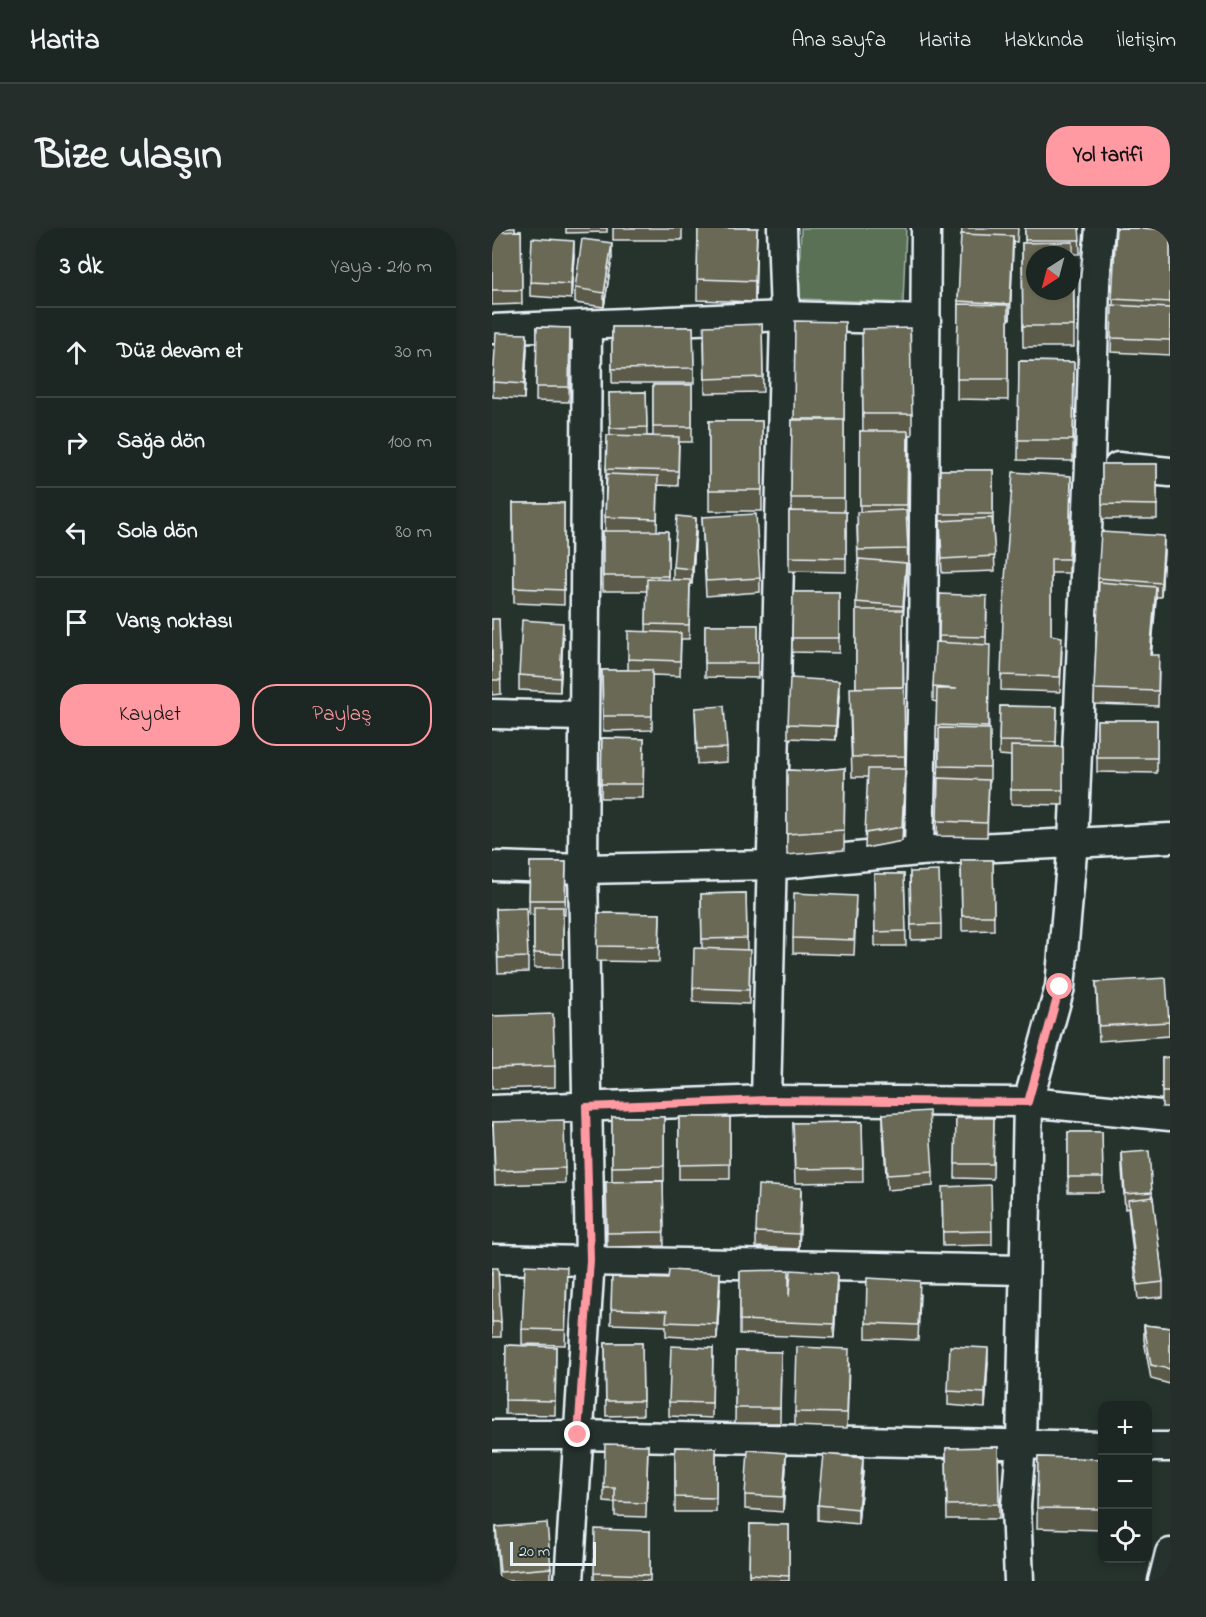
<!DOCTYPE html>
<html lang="tr">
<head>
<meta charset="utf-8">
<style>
  body { margin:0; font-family:"Indie Flower",sans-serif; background:#252e2a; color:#f1f3f6 }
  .controls { position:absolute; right:18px; bottom:18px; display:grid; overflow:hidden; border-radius:12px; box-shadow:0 3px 9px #0003 }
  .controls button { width:54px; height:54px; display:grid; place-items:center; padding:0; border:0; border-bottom:2px solid #3a4340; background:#1c2622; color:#f1f3f6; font:30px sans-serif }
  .compass { position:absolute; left:534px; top:18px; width:54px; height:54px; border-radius:50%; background:#1c2622; box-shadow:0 3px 9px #0003; rotate:216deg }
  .scale { position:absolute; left:18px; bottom:15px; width:86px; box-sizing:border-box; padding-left:6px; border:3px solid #e8f1f8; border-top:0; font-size:16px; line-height:21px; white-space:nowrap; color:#e8f1f8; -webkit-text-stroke:4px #26332d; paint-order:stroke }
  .stop { position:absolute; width:18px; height:18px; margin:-14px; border:4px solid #ff9aa2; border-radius:50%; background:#fff }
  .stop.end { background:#ff9aa2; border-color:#fff; box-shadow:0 2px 6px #0008 }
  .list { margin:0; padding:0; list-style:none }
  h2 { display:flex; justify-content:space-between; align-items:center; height:78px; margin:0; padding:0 24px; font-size:26px }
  h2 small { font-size:20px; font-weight:400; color:#a0a5a5 }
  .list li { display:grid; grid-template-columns:39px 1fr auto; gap:18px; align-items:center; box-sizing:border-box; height:90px; padding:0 24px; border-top:2px solid #3a4340 }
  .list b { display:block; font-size:22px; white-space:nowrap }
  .list em { font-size:20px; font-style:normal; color:#a0a5a5 }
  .actions { display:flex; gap:12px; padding:18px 24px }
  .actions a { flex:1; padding:14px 0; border:2px solid #ff9aa2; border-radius:24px; text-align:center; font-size:21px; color:#ff9aa2 }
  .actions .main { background:#ff9aa2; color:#111 }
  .icon { flex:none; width:33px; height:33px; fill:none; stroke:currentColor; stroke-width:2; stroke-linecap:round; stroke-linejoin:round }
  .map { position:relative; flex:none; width:678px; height:1353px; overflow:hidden; border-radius:24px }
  header { display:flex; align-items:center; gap:36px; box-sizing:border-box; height:84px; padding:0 30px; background:#1c2622; border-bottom:2px solid #3a4340 }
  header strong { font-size:28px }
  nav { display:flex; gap:33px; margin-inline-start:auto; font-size:21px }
  .intro { display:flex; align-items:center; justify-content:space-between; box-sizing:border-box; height:144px; padding:0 36px }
  h1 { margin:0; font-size:42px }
  .button { padding:15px 27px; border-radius:24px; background:#ff9aa2; color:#111; font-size:21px; font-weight:700 }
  main { display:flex; gap:36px; padding:0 36px }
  aside { flex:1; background:#1c2622; border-radius:24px; box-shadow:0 3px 9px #0003 }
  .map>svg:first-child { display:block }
</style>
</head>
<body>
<header>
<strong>Harita</strong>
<nav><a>Ana sayfa</a><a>Harita</a><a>Hakkında</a><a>İletişim</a></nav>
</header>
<div class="intro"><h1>Bize ulaşın</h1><a class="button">Yol tarifi</a></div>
<main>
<aside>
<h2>3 dk<small>Yaya · 210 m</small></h2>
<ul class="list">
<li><svg class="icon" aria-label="ahead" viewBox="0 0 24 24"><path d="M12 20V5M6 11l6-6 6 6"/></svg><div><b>Düz devam et</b></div><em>30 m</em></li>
<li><svg class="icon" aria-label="right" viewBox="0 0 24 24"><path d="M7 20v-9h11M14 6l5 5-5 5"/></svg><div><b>Sağa dön</b></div><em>100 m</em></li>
<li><svg class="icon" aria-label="left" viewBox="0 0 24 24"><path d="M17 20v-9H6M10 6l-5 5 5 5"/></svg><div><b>Sola dön</b></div><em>80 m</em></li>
<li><svg class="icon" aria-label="arrive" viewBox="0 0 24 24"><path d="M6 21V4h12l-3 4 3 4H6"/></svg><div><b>Varış noktası</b></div></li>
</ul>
<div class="actions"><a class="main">Kaydet</a><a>Paylaş</a></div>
</aside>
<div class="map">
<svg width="678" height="1353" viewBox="0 0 678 1353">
  <rect width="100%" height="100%" fill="#26332d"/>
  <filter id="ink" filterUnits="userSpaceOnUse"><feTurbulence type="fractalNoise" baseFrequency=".0167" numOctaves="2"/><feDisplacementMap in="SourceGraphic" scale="12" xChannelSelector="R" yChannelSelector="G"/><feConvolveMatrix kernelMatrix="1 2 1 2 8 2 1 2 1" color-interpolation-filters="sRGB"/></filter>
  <g filter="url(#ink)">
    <polygon fill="#5a7156" stroke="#a1b1a7" stroke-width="1.5" points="309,0 414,0 411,75 306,71"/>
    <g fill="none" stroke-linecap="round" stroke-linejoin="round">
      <g stroke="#e8f1f8" stroke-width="33">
        <g id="street">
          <polyline points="0,101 293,88 434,92"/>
          <polyline points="626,239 678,244"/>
          <polyline points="0,486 91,488"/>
          <polyline points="427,623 431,441 434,0"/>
          <polyline points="0,638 91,641 280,637 427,623 678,610"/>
          <polyline points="274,872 293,88 290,0"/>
          <polyline points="0,882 274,872 536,874 678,888"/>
          <polyline points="0,1031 531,1042"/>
          <polyline points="0,1207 86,1207 610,1218"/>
          <polyline points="656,1219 678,1219"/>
          <polyline points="77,1353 98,1032 91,641 95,97"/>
          <polyline points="527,1353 524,1278 529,1217 536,874 568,759 581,614 598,236 603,55 608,0"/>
          <polyline points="671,1353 678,1325"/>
        </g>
      </g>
      <use href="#street" stroke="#26332d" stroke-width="28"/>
    </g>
    <g fill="#5c5a49" stroke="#e8f1f8" stroke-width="1.5">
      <polygon points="0,0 23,0 23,3 29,3 30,76 0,77"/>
      <polygon points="74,0 115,0 115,4 74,5"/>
      <rect x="121" y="0" width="69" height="12"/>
      <polygon points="206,0 268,0 265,0 263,74 205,72"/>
      <polygon points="470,0 526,0 525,14 521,14 518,91 516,91 516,172 465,171 466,73"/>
      <polygon points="533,0 587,0 588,26 582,26 582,119 531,119 530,15 533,15"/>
      <polygon points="624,0 678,0 678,127 619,124"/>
      <polygon points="82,27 79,71 38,68 38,54"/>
      <polygon points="120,30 112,79 83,75 83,60"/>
      <polygon points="353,94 352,192 352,284 354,284 354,344 297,343 297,283 299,283 300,192 302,192"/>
      <polygon points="270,96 271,164 213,165 212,112"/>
      <polygon points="45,99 78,100 77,174 44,173"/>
      <polygon points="120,99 201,99 202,155 120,155"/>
      <polygon points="35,121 32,171 1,169 1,154"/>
      <polygon points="370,121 420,186 420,207 416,207 415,292 414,292 416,336 414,336 414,349 411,392 413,549 410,613 373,620 376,549 360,549 358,481 364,460 364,374 367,337 366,337 365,298 368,284 368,203 371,203"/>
      <polygon points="527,133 582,134 581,233 526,232"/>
      <polygon points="161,157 200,157 200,214 187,214 186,258 166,257 165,303 176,303 176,352 181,352 181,339 204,305 200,356 198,355 197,411 189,411 188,448 160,447 160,502 111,503 110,442 136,442 136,431 154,404 155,363 111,363 111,303 113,303 114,241 118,207 117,165 154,164 155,208 161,208"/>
      <rect x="217" y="193" width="53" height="90"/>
      <rect x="610" y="236" width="55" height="55"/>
      <polygon points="448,242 501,242 501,298 503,343 450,345 448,307"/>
      <polygon points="579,248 577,345 559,345 559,407 570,423 568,464 509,462 509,447"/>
      <polygon points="21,275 72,275 72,377 22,375"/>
      <polygon points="210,289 268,350 268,364 214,368"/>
      <polygon points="672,323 669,369 664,369 659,427 667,441 666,478 602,476 606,350"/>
      <polygon points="301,364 347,364 347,425 300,424"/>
      <polygon points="448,366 495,382 494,417 497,501 498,515 498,553 497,553 495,609 445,608 447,512 444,512 445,474 441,473 441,459 447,414"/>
      <polygon points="0,391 7,391 9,466 0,467"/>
      <polygon points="213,397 266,397 266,450 213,449"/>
      <polygon points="71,409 68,464 27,462 27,447"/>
      <polygon points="347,468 344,512 296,510 296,496"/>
      <polygon points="508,478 565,479 564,519 571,519 571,577 519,576 519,528 507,527"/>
      <polygon points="203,480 235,520 235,534 205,536"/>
      <polygon points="605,492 665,492 665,545 605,544"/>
      <polygon points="110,510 152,511 151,570 109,570"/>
      <polygon points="353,540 352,622 295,627 295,542 318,543"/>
      <polygon points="469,632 501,632 502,702 470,703"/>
      <polygon points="38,634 74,634 73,687 71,687 71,740 42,740 42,687 37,686"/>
      <polygon points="418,644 449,696 449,711 419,712"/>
      <polygon points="382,646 412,646 414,718 383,718"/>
      <polygon points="254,665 255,722 258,737 257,776 201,774 201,760 210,720 209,666"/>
      <polygon points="4,681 36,729 36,744 6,745"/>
      <polygon points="364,682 362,727 301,725 301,710"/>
      <polygon points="106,685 168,686 167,734 105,733"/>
      <polygon points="604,754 677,794 677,808 607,813"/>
      <polygon points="0,788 63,838 63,859 0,861"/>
      <polygon points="678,829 678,879 670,879 670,830"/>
      <polygon points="391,886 441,944 441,958 395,962 391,901"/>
      <polygon points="120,889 172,889 172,953 120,954"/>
      <rect x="187" y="889" width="51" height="62"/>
      <polygon points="464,890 502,890 501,951 463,950"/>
      <polygon points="1,894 73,940 73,955 3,957"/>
      <polygon points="370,894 371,954 303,955 301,895"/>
      <polygon points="576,904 610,904 611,964 576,964"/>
      <polygon points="630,925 660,964 671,1054 671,1069 646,1071 636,980 633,981 630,940"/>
      <polygon points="171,953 172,1018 115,1019 114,954"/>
      <polygon points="450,973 500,1003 500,1017 451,1018"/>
      <polygon points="309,974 307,1021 264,1019 264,1004"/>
      <polygon points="0,1040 9,1094 9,1109 0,1109"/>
      <polygon points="248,1043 297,1066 345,1059 342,1110 248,1106"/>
      <polygon points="120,1049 176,1051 228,1060 225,1111 174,1108 174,1098 119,1096"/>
      <polygon points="75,1054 73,1117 30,1116 30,1101"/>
      <polygon points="428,1067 426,1112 374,1110 374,1095"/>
      <polygon points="652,1097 678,1100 678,1156 659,1151 652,1112"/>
      <polygon points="113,1115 150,1115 151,1187 114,1188"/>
      <polygon points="14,1117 64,1119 63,1187 13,1186"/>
      <polygon points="221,1120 220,1190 177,1188 177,1174"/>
      <polygon points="244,1123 289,1124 288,1195 243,1195"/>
      <polygon points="496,1134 493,1180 456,1177 456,1163"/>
      <polygon points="357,1135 355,1200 303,1198 303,1184"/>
      <polygon points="156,1217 154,1289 123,1288 123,1275 112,1274 112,1260"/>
      <polygon points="183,1219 224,1220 224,1284 183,1284"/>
      <polygon points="506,1219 507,1291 455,1291 454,1220"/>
      <polygon points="546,1229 610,1231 610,1302 545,1300"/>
      <polygon points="294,1239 291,1284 253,1281 253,1267"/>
      <polygon points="371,1244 366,1296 326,1292 326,1277"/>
      <polygon points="258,1296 297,1297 297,1353 257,1353"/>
      <polygon points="4,1299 59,1340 59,1353 7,1353 4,1313"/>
      <polygon points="158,1303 158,1353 102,1353 102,1345"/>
    </g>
    <g fill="#4b4a3c" stroke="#e8f1f8" stroke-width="1.5">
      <polygon points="265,0 263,74 263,53"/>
      <polygon points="521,8 521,23 518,91 518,76"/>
      <polygon points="82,13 82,27 79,71 79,56"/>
      <polygon points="120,15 120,30 112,79 112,65"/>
      <polygon points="35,106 35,121 32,171 32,156"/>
      <polygon points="204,290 204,305 200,356 200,341"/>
      <polygon points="672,308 672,323 669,369 669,355"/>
      <polygon points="414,335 414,349 411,392 411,378"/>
      <polygon points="664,359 664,373 658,442 658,427"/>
      <polygon points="71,395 71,409 68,464 68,450"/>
      <polygon points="347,453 347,468 344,512 344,498"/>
      <polygon points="309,960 309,974 307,1021 307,1006"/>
      <polygon points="228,1045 228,1060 225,1111 225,1096"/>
      <polygon points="345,1045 345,1059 342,1110 342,1096"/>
      <polygon points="496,1120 496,1134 493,1180 493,1165"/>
      <polygon points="294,1225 294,1239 291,1284 291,1269"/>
      <polygon points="371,1230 371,1244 366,1296 366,1281"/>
    </g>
    <g fill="#6b6955" stroke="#e8f1f8" stroke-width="1.5" fill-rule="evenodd">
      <polygon points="206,0 265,0 263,53 205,51"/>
      <polygon points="533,0 587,0 588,12 533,12"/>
      <polygon points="624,0 678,1 678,74 620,71"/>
      <polygon points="29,3 30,62 0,62 0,4"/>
      <polygon points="469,6 521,8 518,76 466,73"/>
      <polygon points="40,10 82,13 79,56 38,54"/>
      <polygon points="90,11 120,15 112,65 83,60"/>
      <path d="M581,14L582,98H531L530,15ZM543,27H579V63H543Z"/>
      <polygon points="466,76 516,77 516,151 465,151"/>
      <polygon points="620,77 678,80 678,112 619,110"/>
      <polygon points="303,93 353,94 352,191 302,191"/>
      <polygon points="270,96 271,149 213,151 212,98"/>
      <polygon points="45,99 78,100 77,159 44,159"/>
      <polygon points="120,99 201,99 202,140 120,141"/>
      <polygon points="418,100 420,186 371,186 370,101"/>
      <polygon points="4,105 35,106 32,156 1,154"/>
      <polygon points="527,133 582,134 581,212 526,212"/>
      <rect x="161" y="157" width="39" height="42"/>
      <polygon points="154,164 155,199 118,200 117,165"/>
      <polygon points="300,192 352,192 352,270 299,270"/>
      <rect x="217" y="193" width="53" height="69"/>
      <polygon points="368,203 416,203 415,277 368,277"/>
      <polygon points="115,207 187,209 186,243 114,241"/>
      <polygon points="610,236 665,236 665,277 610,276"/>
      <rect x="448" y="242" width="53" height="44"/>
      <polygon points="521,244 579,248 577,331 559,331 559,407 570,409 568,449 509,447 512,365"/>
      <polygon points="115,246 166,248 165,291 113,289"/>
      <polygon points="21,275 72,275 72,362 22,360"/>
      <polygon points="414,282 416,321 366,322 365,284"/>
      <polygon points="297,283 354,284 354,330 297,329"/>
      <polygon points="264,286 268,350 214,353 210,289"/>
      <polygon points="185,288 204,290 200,341 181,339"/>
      <polygon points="500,290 503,328 450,331 448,293"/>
      <rect x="111" y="303" width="65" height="45"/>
      <polygon points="609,304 672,308 669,355 606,350"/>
      <polygon points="367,331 414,335 411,378 364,374"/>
      <polygon points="155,351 198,352 197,397 154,396"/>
      <polygon points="607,354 664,359 658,427 667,427 666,463 602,461"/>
      <polygon points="301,364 347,364 347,410 300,410"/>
      <polygon points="448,366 495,368 494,409 447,408"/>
      <polygon points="364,382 411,382 411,459 364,460"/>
      <polygon points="0,391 7,391 9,452 0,452"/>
      <polygon points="30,392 71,395 68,450 27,447"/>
      <rect x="213" y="397" width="53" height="38"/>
      <polygon points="136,403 189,405 188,433 136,431"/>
      <polygon points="443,414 498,417 496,499 444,497 445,461 465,461 441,459"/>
      <polygon points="110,442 160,442 160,488 111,488"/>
      <polygon points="298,450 347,453 344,498 296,496"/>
      <polygon points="412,459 413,528 360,529 358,460"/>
      <polygon points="232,478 235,520 205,521 203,480"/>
      <polygon points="508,478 565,479 564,514 507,513"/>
      <rect x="605" y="492" width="60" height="38"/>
      <polygon points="447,500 498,501 498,539 447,538"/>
      <polygon points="110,510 152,511 151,556 109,556"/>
      <polygon points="519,518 571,519 571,562 519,562"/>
      <polygon points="353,540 352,602 295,606 295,542 318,543"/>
      <polygon points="376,541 413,541 410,599 373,605"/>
      <polygon points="446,550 497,552 495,595 445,593"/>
      <polygon points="469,632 501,632 502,688 470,688"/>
      <polygon points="38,634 74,634 73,672 37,672"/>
      <polygon points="447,643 449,696 419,697 418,644"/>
      <polygon points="382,646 412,646 414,703 383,704"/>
      <polygon points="254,665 255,710 210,711 209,666"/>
      <polygon points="302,665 364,668 362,712 301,710"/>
      <polygon points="42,679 71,679 71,726 42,725"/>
      <polygon points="34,680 36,729 6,730 4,681"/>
      <polygon points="106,685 168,686 167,719 105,718"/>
      <polygon points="202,720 258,722 257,762 201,760"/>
      <polygon points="674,750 677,794 607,798 604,754"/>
      <polygon points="61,786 63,838 0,840 0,788"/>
      <polygon points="678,829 678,864 670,864 670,830"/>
      <polygon points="437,883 441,944 395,947 391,886"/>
      <polygon points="120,889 172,889 172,938 120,939"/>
      <polygon points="187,889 238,889 238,936 187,937"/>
      <polygon points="464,890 502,890 501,936 463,936"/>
      <polygon points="72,892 73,940 3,943 1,894"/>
      <polygon points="370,894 371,940 303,941 301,895"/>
      <polygon points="576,904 610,904 611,949 576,949"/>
      <polygon points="657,923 660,964 633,966 630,925"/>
      <polygon points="171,953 172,1004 115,1005 114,954"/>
      <polygon points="266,957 309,960 307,1006 264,1004"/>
      <polygon points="499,957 500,1003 451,1004 450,959"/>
      <polygon points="661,969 671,1054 646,1057 636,972"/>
      <polygon points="33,1037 75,1039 73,1102 30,1101"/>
      <polygon points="0,1040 6,1040 9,1094 0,1094"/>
      <polygon points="177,1042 228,1045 225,1096 174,1094 175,1083 119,1081 120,1049 176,1051"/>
      <polygon points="297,1042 297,1069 299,1042 345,1045 342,1096 248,1092 248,1043"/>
      <polygon points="375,1050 428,1053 426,1097 374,1095"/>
      <polygon points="652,1097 678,1100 678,1141 659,1137"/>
      <polygon points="113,1115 150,1115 151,1173 114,1173"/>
      <polygon points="14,1117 64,1119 63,1173 13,1172"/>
      <polygon points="179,1118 221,1120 220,1175 177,1174"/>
      <polygon points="458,1118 496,1120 493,1165 456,1163"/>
      <polygon points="305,1119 357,1121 355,1185 303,1184"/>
      <polygon points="244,1123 289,1124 288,1180 243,1180"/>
      <polygon points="113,1216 156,1217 154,1275 123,1274 123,1260 112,1260"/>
      <polygon points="183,1219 224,1220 224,1270 183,1269"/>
      <polygon points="506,1219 507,1276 455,1277 454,1220"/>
      <polygon points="256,1222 294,1225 291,1269 253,1267"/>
      <polygon points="331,1226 371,1230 366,1281 326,1277"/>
      <polygon points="546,1229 610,1231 610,1281 545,1280"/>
      <polygon points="55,1295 59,1340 8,1344 4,1299"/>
      <polygon points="258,1296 297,1297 297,1348 257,1346"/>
      <polygon points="103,1301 158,1303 158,1347 102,1345"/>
    </g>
  </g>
  <g fill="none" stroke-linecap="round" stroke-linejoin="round" filter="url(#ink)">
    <polyline stroke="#ff9aa2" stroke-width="8" points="86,1207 98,1032 94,879 274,872 536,874 568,759"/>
  </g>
</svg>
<div class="controls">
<button>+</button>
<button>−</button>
<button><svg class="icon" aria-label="locate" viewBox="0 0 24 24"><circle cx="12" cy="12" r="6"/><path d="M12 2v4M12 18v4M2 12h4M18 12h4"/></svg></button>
</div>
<svg class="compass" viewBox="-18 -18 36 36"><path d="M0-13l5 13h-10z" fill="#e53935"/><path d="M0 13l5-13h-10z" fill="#a0a5a5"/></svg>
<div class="scale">20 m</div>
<div class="stop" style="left:568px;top:759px"></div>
<div class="stop end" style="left:86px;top:1207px"></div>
</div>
</main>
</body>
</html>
